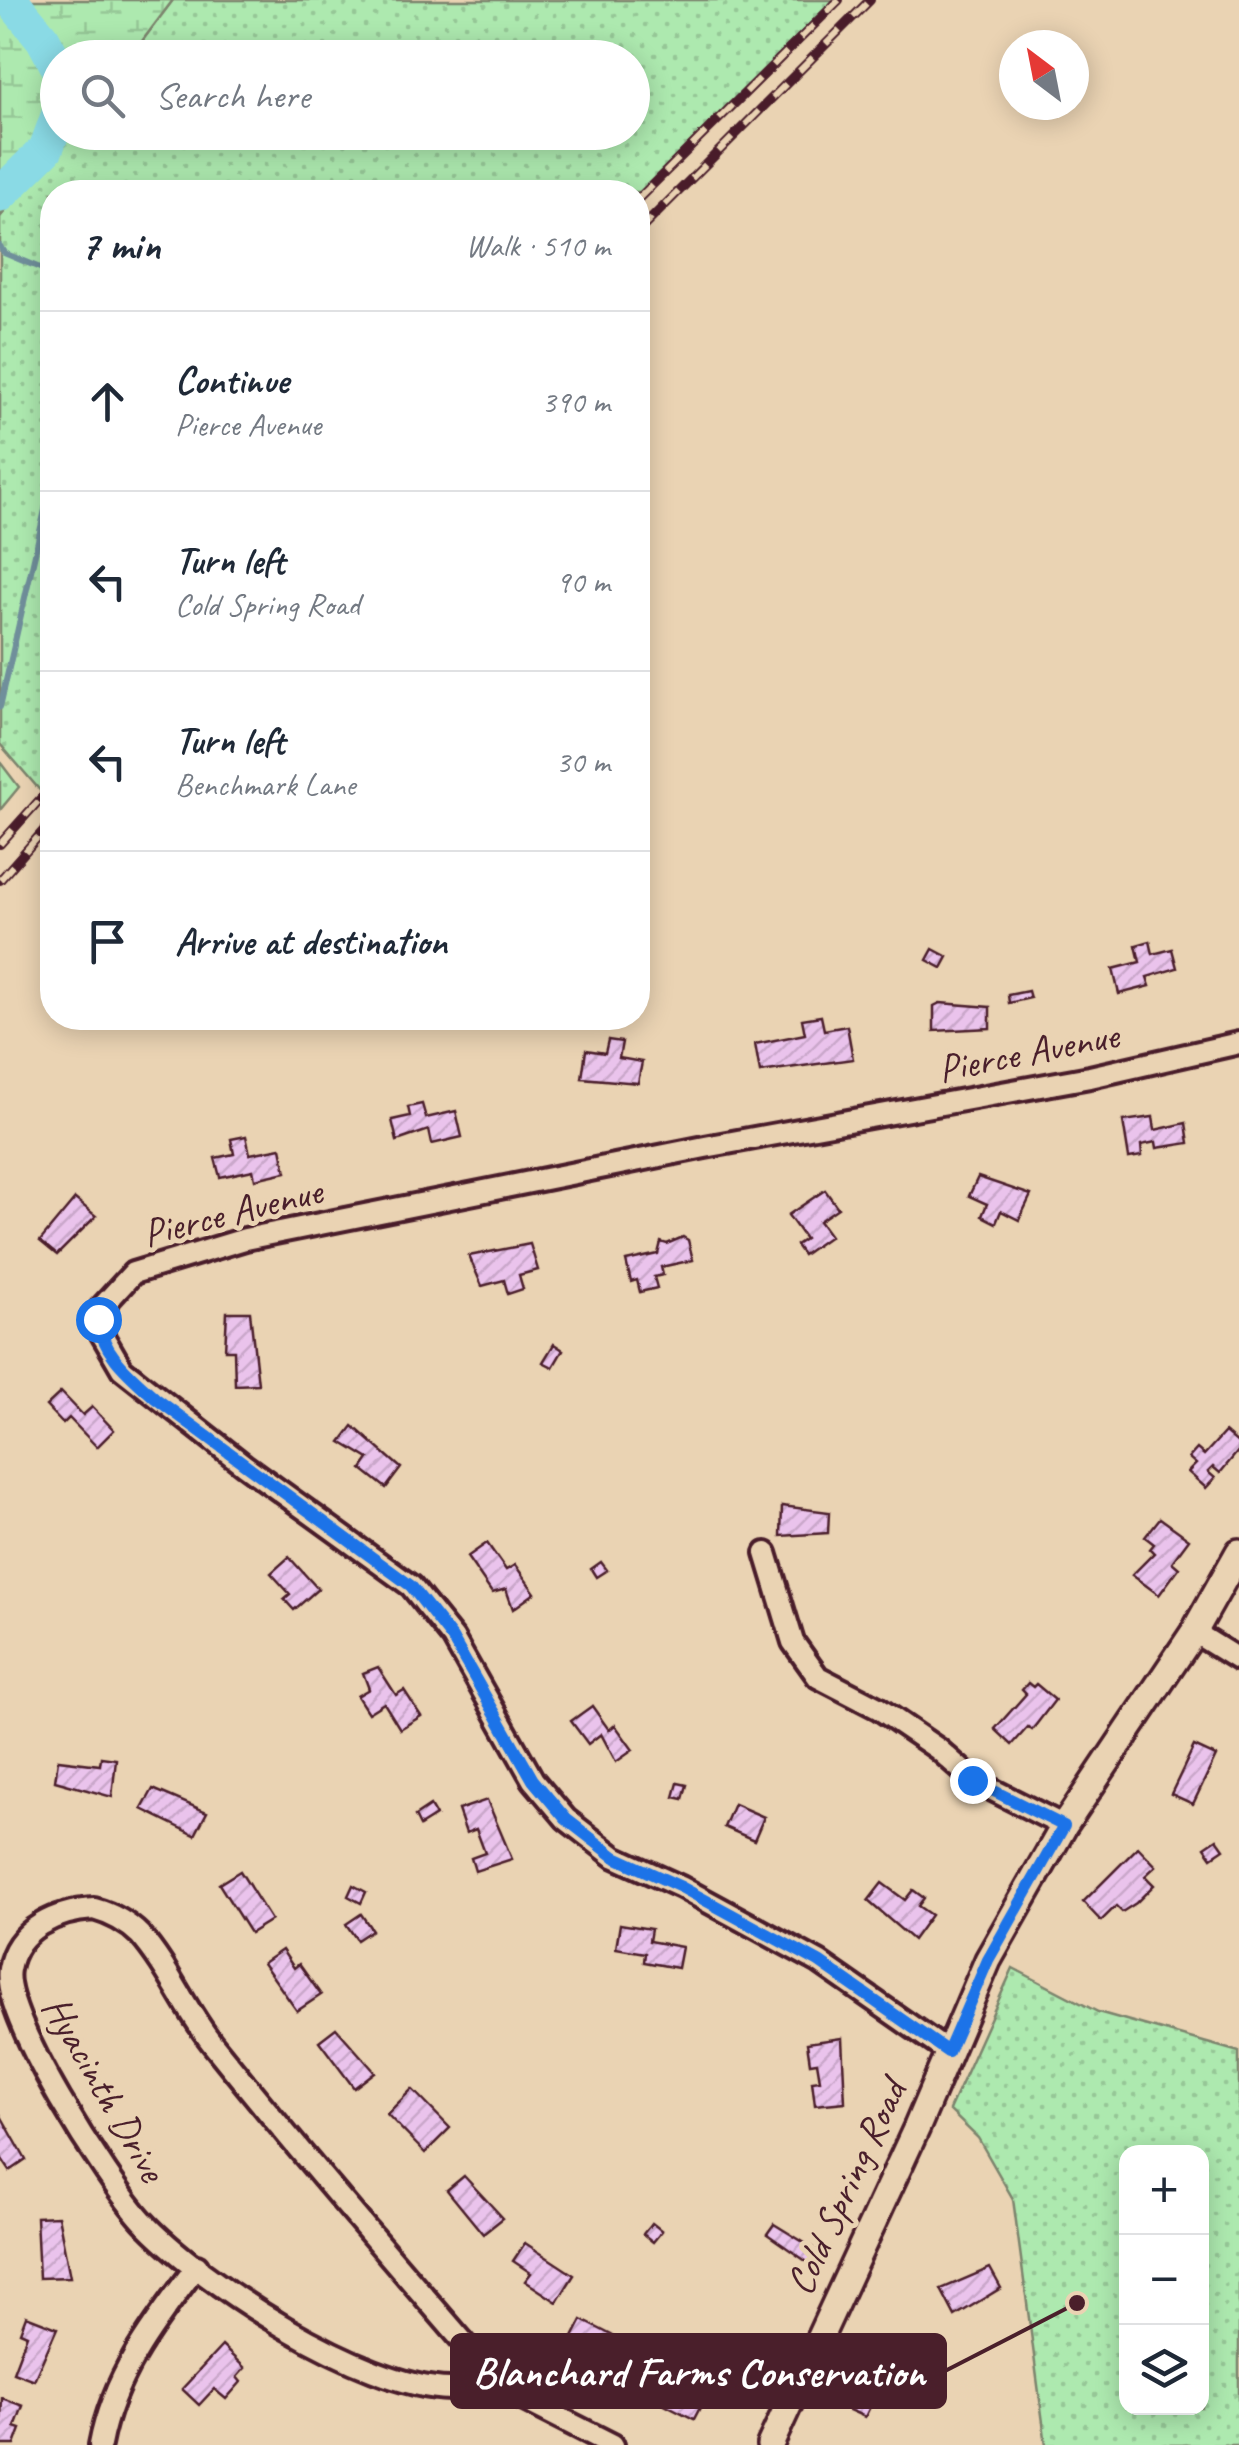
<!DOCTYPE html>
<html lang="en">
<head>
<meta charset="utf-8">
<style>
  body { margin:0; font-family:Caveat,sans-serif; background:#f2f2f3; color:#1f2937 }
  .controls { position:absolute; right:30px; bottom:30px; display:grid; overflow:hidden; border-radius:20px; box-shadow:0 5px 25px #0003 }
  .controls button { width:90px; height:90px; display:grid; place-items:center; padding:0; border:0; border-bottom:2px solid #e0e1e3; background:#fff; color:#1f2937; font:50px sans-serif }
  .compass { position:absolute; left:999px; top:30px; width:90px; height:90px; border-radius:50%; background:#fff; box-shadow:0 5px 25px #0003; rotate:328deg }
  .stop { position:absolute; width:30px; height:30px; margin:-22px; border:8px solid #1a73e8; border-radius:50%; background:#fff }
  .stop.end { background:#1a73e8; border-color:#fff; box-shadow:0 2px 10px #0008 }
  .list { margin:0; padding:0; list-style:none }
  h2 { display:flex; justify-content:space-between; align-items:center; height:130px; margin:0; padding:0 40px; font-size:42px }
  h2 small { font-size:32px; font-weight:400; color:#747a83 }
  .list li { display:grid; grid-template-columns:65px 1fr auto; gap:30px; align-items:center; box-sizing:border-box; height:180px; padding:0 40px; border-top:2px solid #e0e1e3 }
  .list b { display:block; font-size:38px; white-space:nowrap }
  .list p { margin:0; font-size:32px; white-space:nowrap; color:#747a83 }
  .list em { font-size:32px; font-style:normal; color:#747a83 }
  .icon { flex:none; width:55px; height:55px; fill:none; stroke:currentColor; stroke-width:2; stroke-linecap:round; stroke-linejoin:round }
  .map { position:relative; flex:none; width:1239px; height:2445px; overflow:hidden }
  .search { position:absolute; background:#fff; box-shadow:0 5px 25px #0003; left:40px; top:40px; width:610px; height:110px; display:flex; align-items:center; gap:25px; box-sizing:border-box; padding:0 35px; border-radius:55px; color:#747a83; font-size:38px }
  .panel { position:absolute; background:#fff; box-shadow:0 5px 25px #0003; left:40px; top:180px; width:610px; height:850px; border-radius:40px }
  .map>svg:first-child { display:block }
</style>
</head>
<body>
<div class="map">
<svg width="1239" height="2445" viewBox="0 0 1239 2445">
  <defs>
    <pattern id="grass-dots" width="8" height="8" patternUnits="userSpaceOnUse" patternTransform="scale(2.5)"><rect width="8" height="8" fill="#ade9af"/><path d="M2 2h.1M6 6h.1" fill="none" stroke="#96c797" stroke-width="1.8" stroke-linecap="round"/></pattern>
    <pattern id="wetland-marsh" width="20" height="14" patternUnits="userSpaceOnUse" patternTransform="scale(2.5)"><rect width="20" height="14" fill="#ade9af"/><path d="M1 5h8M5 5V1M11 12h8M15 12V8" fill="none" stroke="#96c797"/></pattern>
    <pattern id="building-hatch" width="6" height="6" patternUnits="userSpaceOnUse" patternTransform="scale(2.5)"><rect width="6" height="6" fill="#eac3ec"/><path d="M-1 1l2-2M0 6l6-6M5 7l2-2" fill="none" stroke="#caa7cb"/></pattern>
  </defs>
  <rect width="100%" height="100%" fill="#ead3b3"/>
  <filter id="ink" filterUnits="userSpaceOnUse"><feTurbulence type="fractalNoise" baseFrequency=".01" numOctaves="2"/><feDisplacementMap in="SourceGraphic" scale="20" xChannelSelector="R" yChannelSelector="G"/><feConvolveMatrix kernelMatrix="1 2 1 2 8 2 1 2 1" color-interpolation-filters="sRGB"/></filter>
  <g filter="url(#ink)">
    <g fill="url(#grass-dots)" stroke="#7c846d" stroke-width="2.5" fill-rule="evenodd">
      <polygon points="173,0 840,0 638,201 638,192 52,192 52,786 44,795 0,744 0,217 70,133 632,132 632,58 130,57"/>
      <polygon points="0,762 19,787 0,810"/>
      <path d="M1013,1968L1098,2012L1239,2052V2445H1046L1013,2199L978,2138L949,2110ZM1126,2152H1202V2408H1126Z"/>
    </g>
    <polygon fill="url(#wetland-marsh)" stroke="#7c846d" stroke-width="2.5" points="0,0 173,0 130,57 58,58 58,132 70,133 0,217"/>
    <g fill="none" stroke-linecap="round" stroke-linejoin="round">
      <g stroke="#708f9b" stroke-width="6">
        <polyline points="0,246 4,253 52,273"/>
        <polyline points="0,707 52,479"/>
      </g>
      <g stroke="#8adae5" stroke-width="35">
        <polyline points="11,0 43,39 58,67"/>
        <polyline points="0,195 46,149 58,116"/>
      </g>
    </g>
    <g fill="url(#building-hatch)" stroke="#4a1f2b" stroke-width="2.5">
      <polygon points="1150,941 1153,954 1172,949 1177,968 1147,977 1150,986 1119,994 1113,969 1140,962 1136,945"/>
      <polygon points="933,949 948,957 942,968 927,960"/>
      <polygon points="1028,991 1030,998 1009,1003 1008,995"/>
      <polygon points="940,1003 990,1007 990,1028 934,1031 934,1006"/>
      <polygon points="821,1016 824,1030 847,1026 853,1059 760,1072 755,1044 805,1034 802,1019"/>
      <polygon points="608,1040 622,1042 619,1058 642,1062 638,1083 582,1078 586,1050 605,1053"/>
      <polygon points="422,1104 426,1118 456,1111 462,1137 432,1144 429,1130 397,1141 392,1120 410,1116 408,1107"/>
      <polygon points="1153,1117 1155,1130 1186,1123 1189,1143 1157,1148 1156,1142 1141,1145 1142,1156 1129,1158 1123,1121"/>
      <polygon points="246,1136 250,1154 281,1148 286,1172 255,1179 253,1170 220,1177 215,1158 234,1154 231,1139"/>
      <polygon points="978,1177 1031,1195 1019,1220 1001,1211 996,1223 982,1216 987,1204 969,1196"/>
      <polygon points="825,1190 838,1208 819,1221 830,1236 803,1255 796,1245 805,1239 788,1215"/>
      <polygon points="75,1199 96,1216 57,1255 40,1241"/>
      <polygon points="683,1237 688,1240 693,1260 661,1267 663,1275 654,1277 657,1288 640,1292 637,1280 631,1282 626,1261 658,1254 661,1242 667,1244"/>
      <polygon points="530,1244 538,1270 519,1275 523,1289 508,1294 504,1280 482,1286 469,1256"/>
      <polygon points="227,1312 250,1312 258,1384 235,1385 234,1350 225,1350"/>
      <polygon points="554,1344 563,1350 553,1367 543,1362"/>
      <polygon points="61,1392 83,1415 92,1407 114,1430 97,1447 69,1418 63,1424 46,1406"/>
      <polygon points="353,1426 401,1468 386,1488 362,1469 369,1459 341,1442"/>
      <polygon points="1225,1432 1239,1444 1239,1450 1220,1473 1213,1467 1208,1472 1215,1478 1206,1488 1188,1472 1196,1464 1189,1458 1197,1449 1204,1455"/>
      <polygon points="782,1506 829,1512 828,1533 781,1536"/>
      <polygon points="1160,1518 1189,1539 1172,1562 1179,1568 1159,1595 1132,1575 1154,1553 1150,1549 1154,1544 1145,1537"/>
      <polygon points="487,1543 506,1570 515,1565 535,1593 513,1609 506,1589 492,1593 467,1557"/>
      <polygon points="289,1557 318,1589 294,1610 284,1599 290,1594 271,1573"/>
      <polygon points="601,1562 607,1570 596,1577 591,1569"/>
      <polygon points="378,1667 396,1695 404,1690 421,1716 400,1729 384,1703 368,1713 357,1696 369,1689 363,1673"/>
      <polygon points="1028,1683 1033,1687 1036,1684 1055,1700 1032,1730 1028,1727 1012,1745 995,1729 1026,1694 1022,1690"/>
      <polygon points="592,1706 609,1730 615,1725 633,1750 616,1762 601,1734 588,1744 571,1721"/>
      <polygon points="1194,1746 1216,1756 1193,1804 1171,1794"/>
      <polygon points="101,1757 116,1759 112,1797 55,1781 58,1760 100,1765"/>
      <polygon points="678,1783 687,1785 683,1799 674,1797"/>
      <polygon points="153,1789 207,1812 195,1835 142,1809"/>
      <polygon points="487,1800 512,1859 475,1871 471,1858 485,1853 476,1829 466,1833 458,1810"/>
      <polygon points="734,1804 764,1817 754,1840 724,1827"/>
      <polygon points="430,1806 436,1816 420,1826 415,1816"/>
      <polygon points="1217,1839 1224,1849 1212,1857 1205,1847"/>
      <polygon points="1138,1847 1156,1866 1145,1876 1154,1885 1136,1903 1122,1912 1116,1906 1101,1921 1083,1902"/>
      <polygon points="240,1871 271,1920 250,1933 219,1884"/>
      <polygon points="882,1883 905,1900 913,1890 924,1898 918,1906 931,1915 913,1940 868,1901"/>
      <polygon points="353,1885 366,1892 361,1903 348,1896"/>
      <polygon points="361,1914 372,1930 357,1940 346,1924"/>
      <polygon points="620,1924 651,1929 649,1941 682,1947 678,1968 644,1962 645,1953 616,1948"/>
      <polygon points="282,1950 294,1968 299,1964 321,1995 297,2011 263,1963"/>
      <polygon points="336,2028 375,2072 354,2088 319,2041"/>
      <polygon points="842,2038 845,2102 815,2105 812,2081 820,2080 817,2062 810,2063 807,2043"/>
      <polygon points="412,2089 450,2128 425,2153 387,2114"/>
      <polygon points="0,2114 26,2160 10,2171 0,2156"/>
      <polygon points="464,2176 503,2218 483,2234 447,2190"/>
      <polygon points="58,2216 70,2277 39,2278 36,2217"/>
      <polygon points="652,2223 662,2231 653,2242 643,2234"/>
      <polygon points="774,2224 821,2253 813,2266 767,2234"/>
      <polygon points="525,2243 574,2275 557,2302 525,2281 531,2273 513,2261"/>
      <polygon points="990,2268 1001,2288 955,2316 941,2289"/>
      <polygon points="26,2316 57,2328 34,2380 13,2372 27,2335 20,2332"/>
      <polygon points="582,2320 633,2346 623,2366 568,2347"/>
      <polygon points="222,2346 245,2368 237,2377 241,2382 226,2399 214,2389 199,2405 182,2389"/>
      <polygon points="662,2352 676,2359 667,2376 706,2396 694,2419 641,2392"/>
      <polygon points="860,2379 879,2388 865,2417 847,2409"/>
      <polygon points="2,2398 23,2406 15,2427 21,2429 15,2445 0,2445"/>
    </g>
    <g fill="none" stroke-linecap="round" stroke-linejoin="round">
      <g stroke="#4a1f2b" stroke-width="28">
        <g id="minor">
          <polyline points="766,1553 793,1642 818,1677 878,1708 938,1749 973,1780 1064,1826"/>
          <polyline points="1194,1632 1239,1660"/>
          <path d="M94,1909C112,1914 127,1922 140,1935C169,1968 185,2009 212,2043C297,2149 385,2251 473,2353L487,2381C476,2384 462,2389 450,2389C364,2388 200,2283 142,2220C109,2184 0,2016 9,1969C16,1928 58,1911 94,1909Z"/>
          <polyline points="948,2052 819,1962 681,1887 615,1857 566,1819 533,1780 453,1638 411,1586 244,1465 122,1369 100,1331 101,1308 133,1273 245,1239 705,1147 1090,1077 1239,1043"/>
          <polyline points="487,2381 613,2445"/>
          <path d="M100,2445C113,2375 155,2322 197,2266"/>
        </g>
      </g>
      <g stroke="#4a1f2b" stroke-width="32">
        <polyline id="tertiary" points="770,2445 917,2127 988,1960 1064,1826 1194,1632 1239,1552"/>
      </g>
      <use href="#minor" stroke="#ead3b3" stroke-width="20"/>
      <use href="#tertiary" stroke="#ead3b3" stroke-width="25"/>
      <g stroke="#4a1f2b" stroke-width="10">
        <g id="rail">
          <polyline points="638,199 839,0"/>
          <polyline points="638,232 870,0"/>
          <polyline points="0,844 52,786"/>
          <polyline points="0,880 52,821"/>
        </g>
      </g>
      <use href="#rail" stroke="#ead3b3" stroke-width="6" stroke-dasharray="19" stroke-linecap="butt"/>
    </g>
  </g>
  <g fill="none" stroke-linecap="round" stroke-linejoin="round" filter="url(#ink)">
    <path stroke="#1a73e8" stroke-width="12" d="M98,1319C102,1354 131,1376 155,1398L411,1586L452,1638L533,1780L566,1819L615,1857L681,1887L819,1962L948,2052L988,1960L1064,1826L972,1780"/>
  </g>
  <g text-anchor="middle" stroke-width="10" stroke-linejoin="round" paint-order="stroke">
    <g font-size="40" fill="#4a1f2b" stroke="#ead3b3">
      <text transform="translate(1028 1051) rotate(-11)" y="14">Pierce Avenue</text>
      <text transform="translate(232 1211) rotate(-14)" y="14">Pierce Avenue</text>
      <text transform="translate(105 2088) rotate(60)" y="14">Hyacinth Drive</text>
      <text transform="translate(845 2187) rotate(-65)" y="14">Cold Spring Road</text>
    </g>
  </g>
  <path fill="none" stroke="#4a1f2b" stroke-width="4" d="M1077 2303L945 2371"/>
  <circle fill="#4a1f2b" stroke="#ead3b3" stroke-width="4" cx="1077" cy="2303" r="10"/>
  <rect fill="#4a1f2b" stroke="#4a1f2b" stroke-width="4" x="452" y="2335" width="493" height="72" rx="10"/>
  <g font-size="42" text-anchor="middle" font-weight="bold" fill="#fff">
    <text x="699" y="2386">Blanchard Farms Conservation</text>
  </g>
</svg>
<div class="controls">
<button>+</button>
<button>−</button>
<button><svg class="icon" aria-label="layers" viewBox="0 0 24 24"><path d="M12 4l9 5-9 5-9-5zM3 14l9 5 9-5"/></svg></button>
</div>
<svg class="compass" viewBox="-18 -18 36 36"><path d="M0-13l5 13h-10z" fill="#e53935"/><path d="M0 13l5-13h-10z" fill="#747a83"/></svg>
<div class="stop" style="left:98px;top:1319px"></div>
<div class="stop end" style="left:972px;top:1780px"></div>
<div class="search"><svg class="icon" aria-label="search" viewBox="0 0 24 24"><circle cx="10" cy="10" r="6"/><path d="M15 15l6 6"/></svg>Search here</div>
<section class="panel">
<h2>7 min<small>Walk · 510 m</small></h2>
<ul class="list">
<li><svg class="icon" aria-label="ahead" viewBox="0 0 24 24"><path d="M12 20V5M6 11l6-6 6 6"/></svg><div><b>Continue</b><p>Pierce Avenue</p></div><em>390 m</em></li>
<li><svg class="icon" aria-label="left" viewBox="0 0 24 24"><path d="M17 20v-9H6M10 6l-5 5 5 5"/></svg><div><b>Turn left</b><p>Cold Spring Road</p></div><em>90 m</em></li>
<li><svg class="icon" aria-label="left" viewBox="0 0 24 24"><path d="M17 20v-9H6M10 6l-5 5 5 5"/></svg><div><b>Turn left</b><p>Benchmark Lane</p></div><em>30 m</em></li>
<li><svg class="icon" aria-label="arrive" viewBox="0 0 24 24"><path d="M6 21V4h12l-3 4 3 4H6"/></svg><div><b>Arrive at destination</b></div></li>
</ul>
</section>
</div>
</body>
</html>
